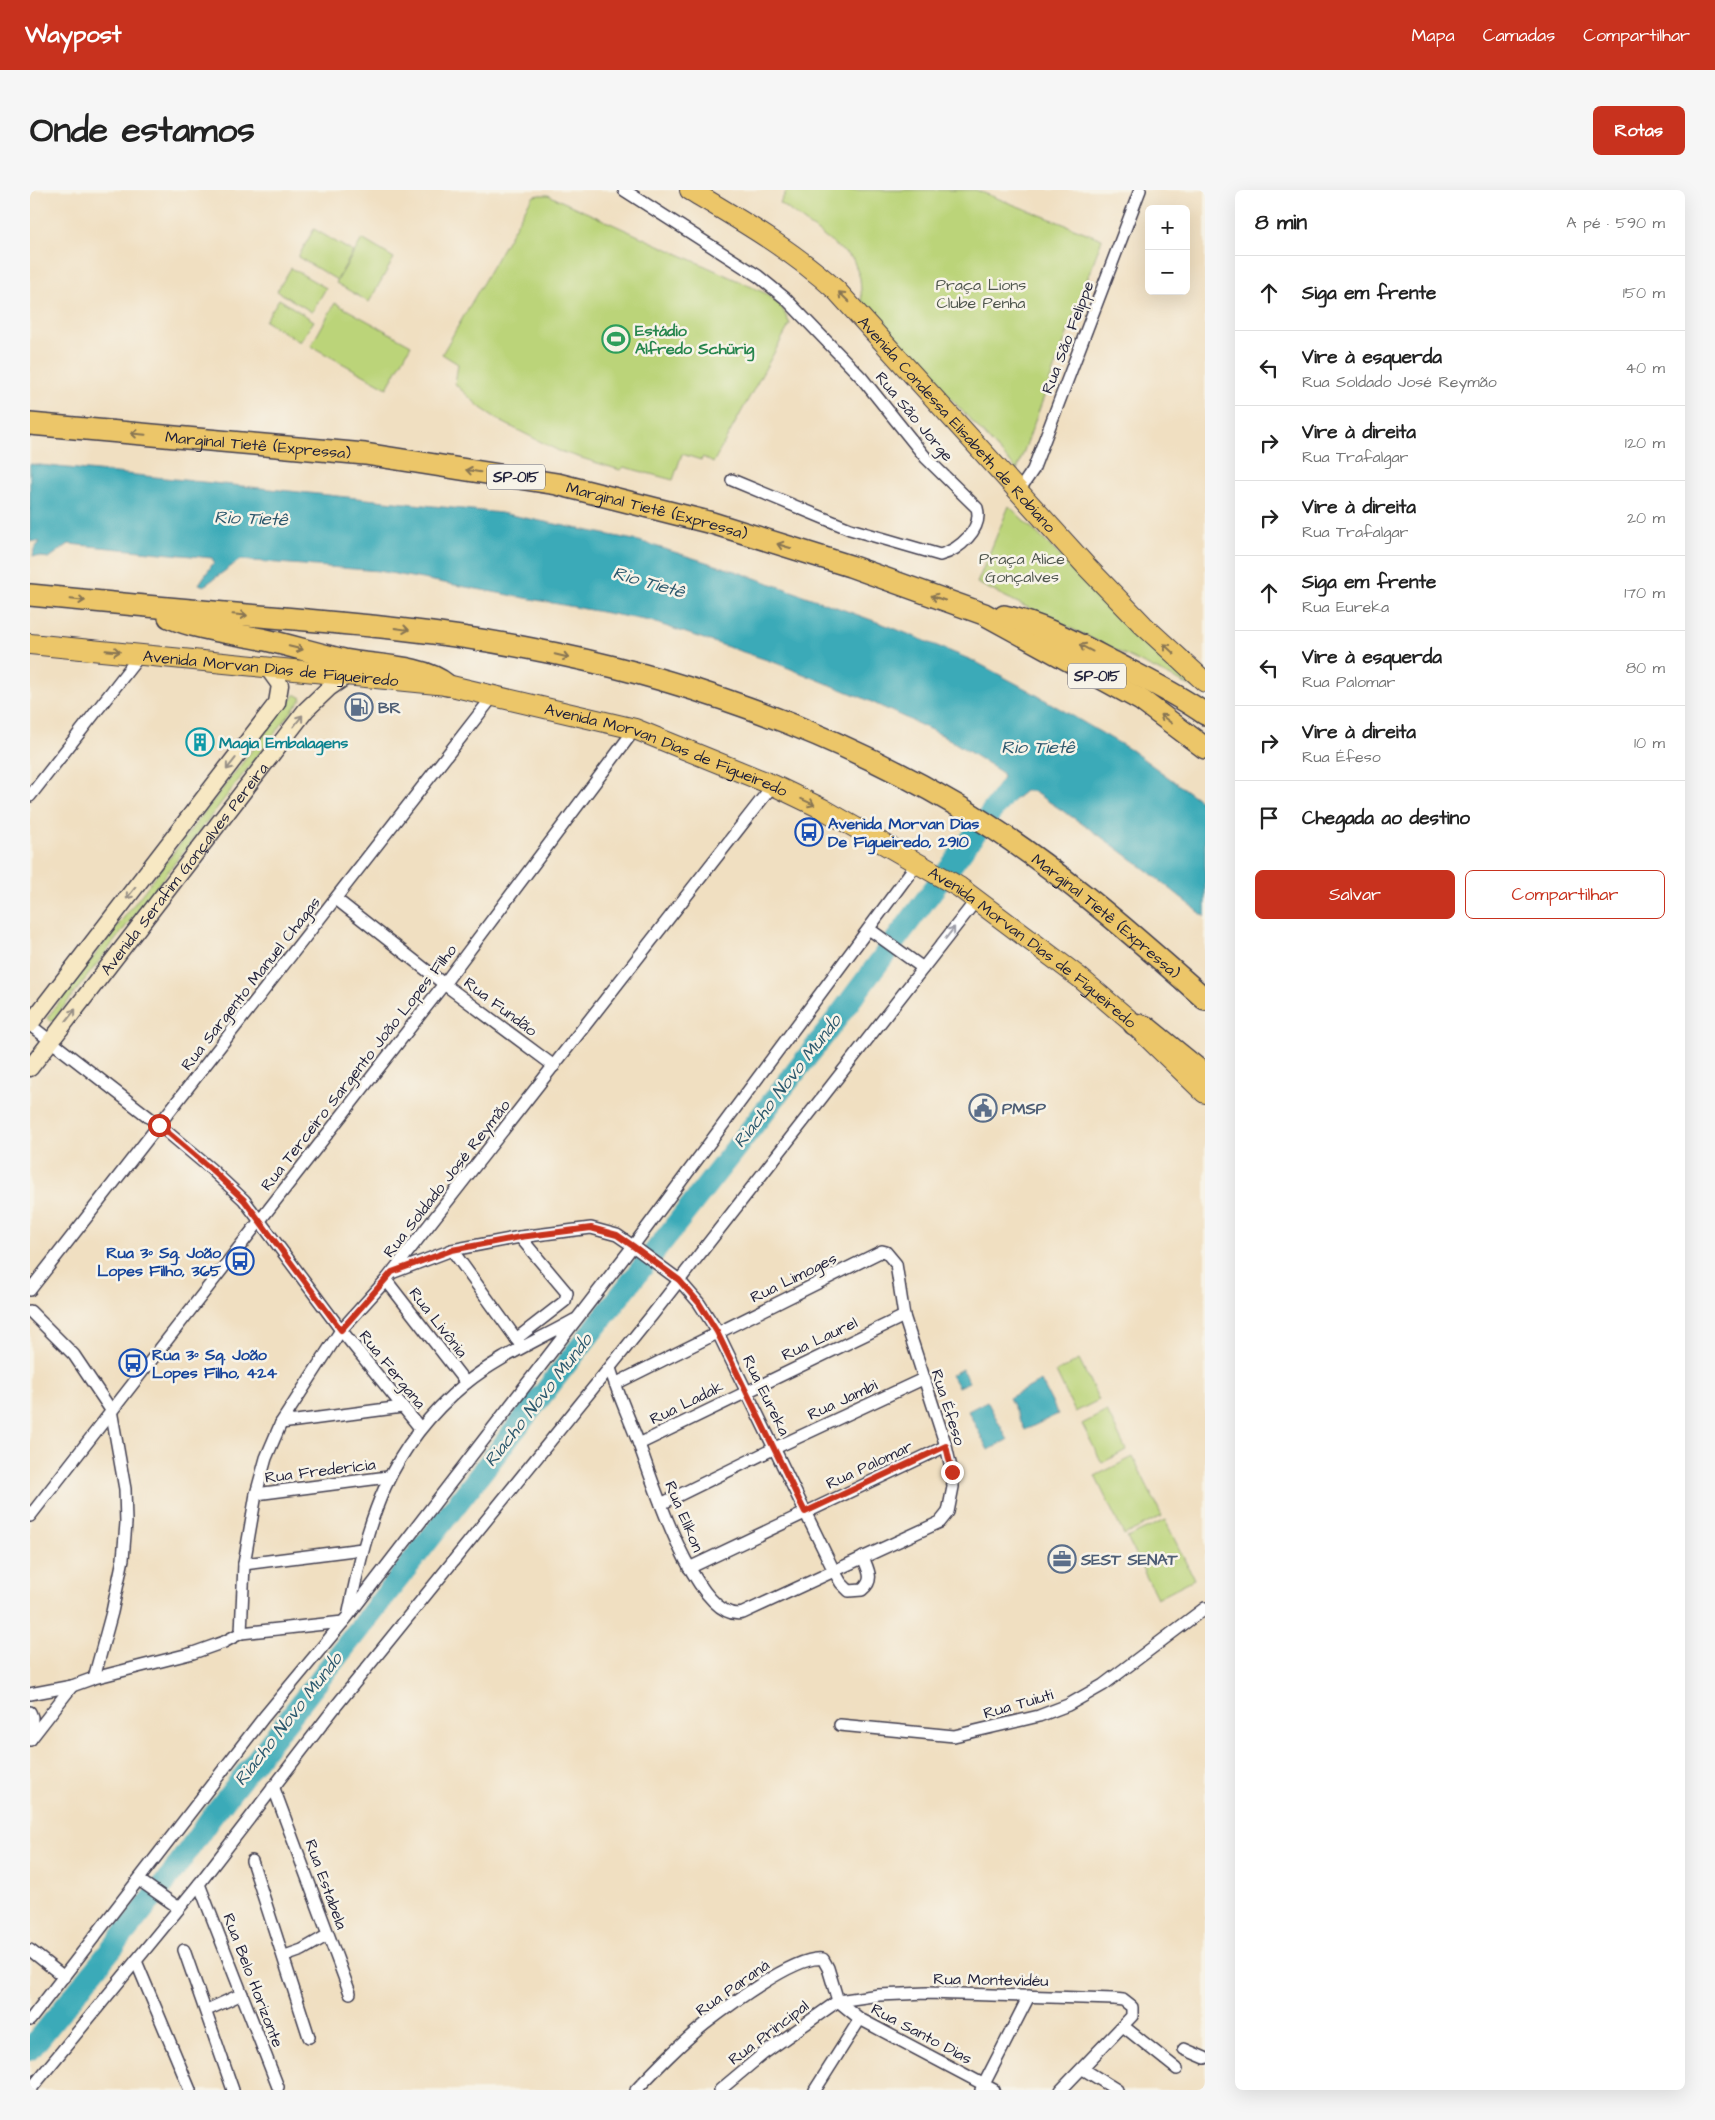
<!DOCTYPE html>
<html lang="pt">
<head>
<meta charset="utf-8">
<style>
  body { margin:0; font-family:"Architects Daughter",sans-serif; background:#f6f6f6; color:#222 }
  .controls { position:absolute; right:15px; top:15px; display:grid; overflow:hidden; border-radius:8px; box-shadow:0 5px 20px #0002 }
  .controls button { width:45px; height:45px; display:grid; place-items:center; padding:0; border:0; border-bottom:1px solid #e0e0e0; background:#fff; color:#222; font:25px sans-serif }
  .stop { position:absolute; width:15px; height:15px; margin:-11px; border:4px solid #c8321e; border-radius:50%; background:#fff }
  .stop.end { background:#c8321e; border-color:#fff; box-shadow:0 1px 5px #0008 }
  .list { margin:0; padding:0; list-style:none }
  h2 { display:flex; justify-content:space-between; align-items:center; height:65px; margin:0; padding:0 20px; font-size:21px }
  h2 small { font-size:16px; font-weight:400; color:#767676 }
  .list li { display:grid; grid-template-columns:32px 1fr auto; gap:15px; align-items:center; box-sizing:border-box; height:75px; padding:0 20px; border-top:1px solid #e0e0e0 }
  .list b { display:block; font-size:19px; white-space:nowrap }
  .list p { margin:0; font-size:16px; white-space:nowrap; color:#767676 }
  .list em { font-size:16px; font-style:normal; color:#767676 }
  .actions { display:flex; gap:10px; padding:15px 20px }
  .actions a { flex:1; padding:11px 0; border:1px solid #c8321e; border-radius:8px; text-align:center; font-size:18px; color:#c8321e }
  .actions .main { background:#c8321e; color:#fff }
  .icon { flex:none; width:28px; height:28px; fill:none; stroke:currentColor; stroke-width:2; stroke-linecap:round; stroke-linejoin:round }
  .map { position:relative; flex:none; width:1175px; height:1900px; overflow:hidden; border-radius:8px }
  header { display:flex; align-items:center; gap:30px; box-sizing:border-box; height:70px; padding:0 25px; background:#c8321e; color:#fff }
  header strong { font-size:24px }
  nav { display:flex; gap:28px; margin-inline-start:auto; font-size:18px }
  .intro { display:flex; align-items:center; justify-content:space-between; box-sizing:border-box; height:120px; padding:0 30px }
  h1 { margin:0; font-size:35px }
  .button { padding:12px 22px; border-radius:8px; background:#c8321e; color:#fff; font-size:18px; font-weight:700 }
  main { display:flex; gap:30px; padding:0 30px }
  aside { flex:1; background:#fff; border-radius:8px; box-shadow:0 5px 20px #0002 }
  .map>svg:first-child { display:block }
</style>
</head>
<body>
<header>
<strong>Waypost</strong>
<nav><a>Mapa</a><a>Camadas</a><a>Compartilhar</a></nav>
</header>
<div class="intro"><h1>Onde estamos</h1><a class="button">Rotas</a></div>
<main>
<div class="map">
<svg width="1175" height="1900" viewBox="0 0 1175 1900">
  <rect width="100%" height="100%" fill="#f7f3e8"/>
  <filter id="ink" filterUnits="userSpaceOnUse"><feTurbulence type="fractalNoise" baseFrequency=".02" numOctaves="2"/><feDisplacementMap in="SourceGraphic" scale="10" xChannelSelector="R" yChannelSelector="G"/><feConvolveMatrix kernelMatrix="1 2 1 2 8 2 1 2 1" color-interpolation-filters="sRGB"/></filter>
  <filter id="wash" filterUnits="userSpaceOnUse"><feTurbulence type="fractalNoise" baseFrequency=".0096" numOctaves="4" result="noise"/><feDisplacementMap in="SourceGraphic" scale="20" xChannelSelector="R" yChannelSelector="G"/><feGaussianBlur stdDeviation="1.12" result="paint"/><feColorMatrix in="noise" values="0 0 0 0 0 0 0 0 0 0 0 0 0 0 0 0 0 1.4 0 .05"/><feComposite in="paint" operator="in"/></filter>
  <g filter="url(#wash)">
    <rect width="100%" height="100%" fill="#f0dfc1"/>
    <g fill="#bbd479" stroke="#6e7b5a">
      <polygon points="757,0 946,0 1072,49 987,280 832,113 830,88 823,69 750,13"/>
      <polygon points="510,5 518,5 735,103 751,116 760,134 683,273 673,267 671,270 652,264 643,290 594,277 590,280 529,261 472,232 451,218 425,194 428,174 412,164 498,14 504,6"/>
      <polygon points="284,39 323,62 307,90 268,67"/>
      <polygon points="332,49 364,68 339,112 306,93"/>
      <polygon points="261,78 296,98 282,122 247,101"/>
      <polygon points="249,109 284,131 270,152 235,131"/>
      <polygon points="305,113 381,155 357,198 281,156"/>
      <polygon points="979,316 1168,500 947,393"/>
      <polygon points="265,504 272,508 22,832 17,828"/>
      <polygon points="1049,1170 1069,1210 1045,1222 1026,1182"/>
      <polygon points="1077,1221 1096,1260 1072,1273 1052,1234"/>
      <polygon points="1103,1267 1132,1326 1094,1345 1065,1286"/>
      <polygon points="1135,1330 1164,1389 1127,1408 1097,1348"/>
    </g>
    <g fill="#3aaab8" stroke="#2e667a">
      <path d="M0,274L471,323L609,351L708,382L784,409L861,437L944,471L998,500L1101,560L1175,614V727C1120,681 1063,639 1002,601H995L967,624L955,615L973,588L971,582L914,546L833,508L746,473L620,431L349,381L210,370L174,396L169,394L184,372L182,368L39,354L19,368L3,366L4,359L10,352L0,351Z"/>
      <polygon points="932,1179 939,1192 928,1197 921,1185"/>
      <polygon points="1011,1191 1028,1224 995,1240 979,1208"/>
      <polygon points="957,1211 978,1250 958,1260 938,1221"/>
    </g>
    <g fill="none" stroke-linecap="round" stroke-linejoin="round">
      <polyline stroke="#3aaab8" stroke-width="22" points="0,1860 138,1689 180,1629 796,843 980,597"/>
    </g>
  </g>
  <g filter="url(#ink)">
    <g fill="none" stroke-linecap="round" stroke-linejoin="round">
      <g stroke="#413e4f" stroke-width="14">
        <g id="minor">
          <path d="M594,0L728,86L755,108L831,187L896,268L947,318C953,339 929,360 910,365L820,339L702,290"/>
          <polyline points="988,302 1003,280 1110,0"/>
          <polyline points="0,606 111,464"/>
          <polyline points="306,709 414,794 524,876"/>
          <polyline points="839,739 893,778"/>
          <polyline points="0,835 129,935 181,979 214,1010 311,1140 390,1238"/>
          <polyline points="422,1060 490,1154"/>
          <path d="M364,1082L422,1060L490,1047L561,1038L587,1045L603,1056L649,1090L669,1113L687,1141L803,1379L811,1393L819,1401L832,1400C845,1390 838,1380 833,1367"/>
          <polyline points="356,1090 436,1193"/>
          <polyline points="0,1100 464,505"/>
          <polyline points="0,1121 44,1165 81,1220 95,1299 96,1333 93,1369 82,1422 64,1488"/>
          <polyline points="486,1149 535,1111 537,1103 490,1047"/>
          <path d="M580,1178C588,1205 600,1230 610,1257C622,1289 667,1435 713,1423L910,1332L918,1322L923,1297L922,1282L916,1256L874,1126L866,1074L856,1062L852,1061L585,1194"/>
          <polyline points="251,1233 372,1217"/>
          <polyline points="609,1254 874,1126"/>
          <polyline points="226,1304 358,1287"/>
          <polyline points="631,1314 745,1258 893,1189"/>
          <polyline points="0,1326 414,794 605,539"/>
          <polyline points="214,1374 332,1359"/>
          <polyline points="659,1378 916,1256"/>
          <path d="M319,1422C338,1328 358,1258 435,1194C465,1169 510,1149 544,1130"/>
          <polyline points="211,1443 214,1374 226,1304 236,1268 251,1233 311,1140 356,1090 743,595"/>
          <polyline points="0,1504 42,1496 64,1488 163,1463 194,1452 211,1443 313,1432"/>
          <polyline points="0,1522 2,1527 1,1549"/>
          <polyline points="810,1535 924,1546 1009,1526 1038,1515 1073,1495 1175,1418"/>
          <polyline points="0,1550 42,1496"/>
          <polyline points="243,1596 320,1803"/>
          <polyline points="222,1671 279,1847"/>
          <polyline points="109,1690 149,1718"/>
          <polyline points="169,1694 248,1897"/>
          <polyline points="0,1760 34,1787"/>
          <polyline points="154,1760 203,1900"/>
          <polyline points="255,1766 272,1760 298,1745"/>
          <polyline points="106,1771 160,1900"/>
          <polyline points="808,1811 830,1829 964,1900"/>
          <polyline points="177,1820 212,1804"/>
          <polyline points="0,1830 234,1527 318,1426 603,1056 888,672"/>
          <polyline points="1093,1836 1147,1879"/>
          <polyline points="1154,1859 1175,1868"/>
          <polyline points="1053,1879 1087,1900"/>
          <polyline points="0,1900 169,1694 306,1516 623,1124 947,709"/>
          <path d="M606,1900C628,1877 650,1854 675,1834C697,1817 767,1764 793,1769L798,1778L808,1811"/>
          <polyline points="690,1900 733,1864 808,1811 849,1805 897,1803 1084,1809 1093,1810 1102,1817 1102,1826 1031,1900"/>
          <polyline points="785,1900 830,1829"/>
          <polyline points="951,1900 999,1806"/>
        </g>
      </g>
      <g stroke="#413e4f" stroke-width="19">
        <g id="secondary">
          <polyline points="0,834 247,513 250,495 237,477"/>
          <path id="s1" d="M0,878L276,520L299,498L315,487"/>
        </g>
      </g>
      <g stroke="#413e4f" stroke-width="22">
        <g id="trunk">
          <path id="s2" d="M660,0C710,30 762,60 806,100L1057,377L1113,435L1175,492"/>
          <path id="s3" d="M0,454L417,495L605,539L743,595L793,619L929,697L1049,787L1104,834L1175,903"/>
        </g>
      </g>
      <g stroke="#413e4f" stroke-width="24">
        <g id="motorway">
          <path id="s4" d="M0,234L335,264L527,294L682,333L820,376L954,424L1111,510L1175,558"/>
          <path id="s5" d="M0,405C72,412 145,419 217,425C311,433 404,440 497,458C647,486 796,538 928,616C1018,670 1098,740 1175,809"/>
          <path d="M974,426C1015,435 1050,455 1087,474C1117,490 1147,504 1175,524"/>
          <path d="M139,427C169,440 204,443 236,450C262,456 288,464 314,470C344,476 394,475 417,495"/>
          <polyline points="1104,834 1116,837 1175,885"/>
        </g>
      </g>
      <use href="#minor" stroke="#fff" stroke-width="11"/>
      <use href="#secondary" stroke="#f7e8c3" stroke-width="16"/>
      <use href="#trunk" stroke="#ecc669" stroke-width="20"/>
      <use href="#motorway" stroke="#ecc669" stroke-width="21"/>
    </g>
    <defs><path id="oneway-shaft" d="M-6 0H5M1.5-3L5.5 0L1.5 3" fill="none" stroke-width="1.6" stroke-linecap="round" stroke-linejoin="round" transform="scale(1.25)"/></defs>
    <g stroke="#877452">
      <use href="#oneway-shaft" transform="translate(814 107) rotate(-136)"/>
      <use href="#oneway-shaft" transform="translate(108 244) rotate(-175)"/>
      <use href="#oneway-shaft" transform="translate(443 281) rotate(-171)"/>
      <use href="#oneway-shaft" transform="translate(754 356) rotate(-163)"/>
      <use href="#oneway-shaft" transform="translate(908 408) rotate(-161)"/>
      <use href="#oneway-shaft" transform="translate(48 410) rotate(6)"/>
      <use href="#oneway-shaft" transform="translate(210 425) rotate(5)"/>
      <use href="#oneway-shaft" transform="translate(372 439) rotate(8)"/>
      <use href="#oneway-shaft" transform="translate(266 458) rotate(14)"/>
      <use href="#oneway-shaft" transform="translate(1056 458) rotate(-152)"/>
      <use href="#oneway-shaft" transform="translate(1139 459) rotate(-137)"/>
      <use href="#oneway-shaft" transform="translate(83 461) rotate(5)"/>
      <use href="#oneway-shaft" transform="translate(532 466) rotate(13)"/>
      <use href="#oneway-shaft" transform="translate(1136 529) rotate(-143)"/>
      <use href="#oneway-shaft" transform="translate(778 612) rotate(25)"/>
    </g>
    <g stroke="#978f86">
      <use href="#oneway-shaft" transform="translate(268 531) rotate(-52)"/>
      <use href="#oneway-shaft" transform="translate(201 574) rotate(128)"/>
      <use href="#oneway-shaft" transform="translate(101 703) rotate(128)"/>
      <use href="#oneway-shaft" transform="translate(41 825) rotate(-52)"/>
    </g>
    <use stroke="#9c9ca7" href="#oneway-shaft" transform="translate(920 743) rotate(-52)"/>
  </g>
  <g fill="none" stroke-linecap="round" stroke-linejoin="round" filter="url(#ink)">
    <polyline stroke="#c8321e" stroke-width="6" points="129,935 181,979 214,1010 311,1140 362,1082 422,1060 490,1047 561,1038 587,1045 603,1056 649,1090 669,1113 687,1142 775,1322 916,1256 922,1282"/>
  </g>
  <defs>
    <g id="stadium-ring" transform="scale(1.4375)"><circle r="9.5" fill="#f7f3e8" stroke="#2e9e5b" stroke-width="1.5"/><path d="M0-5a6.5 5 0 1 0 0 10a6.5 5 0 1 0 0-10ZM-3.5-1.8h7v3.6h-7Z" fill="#2e9e5b"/></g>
    <g id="fuel-ring" transform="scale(1.4375)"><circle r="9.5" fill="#f7f3e8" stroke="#5c6f8a" stroke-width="1.5"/><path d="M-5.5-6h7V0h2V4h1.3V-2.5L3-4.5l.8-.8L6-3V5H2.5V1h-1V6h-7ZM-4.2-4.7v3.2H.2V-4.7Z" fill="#5c6f8a"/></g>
    <g id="building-ring" transform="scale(1.4375)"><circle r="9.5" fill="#f7f3e8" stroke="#0f9aa8" stroke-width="1.5"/><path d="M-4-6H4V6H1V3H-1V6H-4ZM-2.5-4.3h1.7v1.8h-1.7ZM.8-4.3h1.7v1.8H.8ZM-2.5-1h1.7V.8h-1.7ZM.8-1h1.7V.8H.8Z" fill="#0f9aa8"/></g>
    <g id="bus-ring" transform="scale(1.4375)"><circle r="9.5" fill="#f7f3e8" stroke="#1a4fb4" stroke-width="1.5"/><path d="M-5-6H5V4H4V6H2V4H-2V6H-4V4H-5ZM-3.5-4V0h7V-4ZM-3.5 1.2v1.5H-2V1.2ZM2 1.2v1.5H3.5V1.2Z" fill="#1a4fb4"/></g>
    <g id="civic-ring" transform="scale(1.4375)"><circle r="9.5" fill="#f7f3e8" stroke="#5c6f8a" stroke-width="1.5"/><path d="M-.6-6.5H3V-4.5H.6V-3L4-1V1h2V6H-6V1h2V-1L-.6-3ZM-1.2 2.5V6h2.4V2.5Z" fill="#5c6f8a"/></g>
    <g id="office-ring" transform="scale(1.4375)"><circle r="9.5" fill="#f7f3e8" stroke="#5c6f8a" stroke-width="1.5"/><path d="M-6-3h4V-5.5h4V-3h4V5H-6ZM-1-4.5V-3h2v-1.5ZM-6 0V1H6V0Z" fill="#5c6f8a"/></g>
  </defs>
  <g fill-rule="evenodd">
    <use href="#stadium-ring" x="586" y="149"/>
    <use href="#fuel-ring" x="329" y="517"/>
    <use href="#building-ring" x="170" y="552"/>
    <use href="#bus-ring" x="779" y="642"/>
    <use href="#civic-ring" x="953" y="918"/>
    <use href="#bus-ring" x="210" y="1071"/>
    <use href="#bus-ring" x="103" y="1173"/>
    <use href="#office-ring" x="1032" y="1369"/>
  </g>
  <g text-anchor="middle" stroke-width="5" stroke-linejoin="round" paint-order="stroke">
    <g fill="#f7f3e8" stroke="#62616f" stroke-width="1">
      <rect x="457" y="274.5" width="58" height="25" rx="4"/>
      <rect x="1038" y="473.5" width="58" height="25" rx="4"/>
    </g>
    <g font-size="15" font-weight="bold" fill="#22223b">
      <text x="486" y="292">SP-015</text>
      <text x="1067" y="491">SP-015</text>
    </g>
    <g font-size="16" fill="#50574e" stroke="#f7f3e8">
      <text x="951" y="100">Praça Lions<tspan x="951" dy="18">Clube Penha</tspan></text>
      <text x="992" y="374">Praça Alice<tspan x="992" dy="18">Gonçalves</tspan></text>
    </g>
    <g font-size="16" font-weight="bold" fill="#27864d" stroke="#f7f3e8" text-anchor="start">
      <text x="605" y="146">Estádio<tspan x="605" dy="18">Alfredo Schürig</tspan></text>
    </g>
    <g font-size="16" fill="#22223b" stroke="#f7f3e8">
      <text transform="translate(1037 147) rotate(-69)" y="6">Rua São Felippe</text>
      <text transform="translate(885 226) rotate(50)" y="6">Rua São Jorge</text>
      <text dy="6" stroke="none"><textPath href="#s2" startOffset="358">Avenida Condessa Elisabeth de Robiano</textPath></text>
      <text dy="6" stroke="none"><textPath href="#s4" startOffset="229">Marginal Tietê (Expressa)</textPath></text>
      <text dy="6" stroke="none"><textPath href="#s4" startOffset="634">Marginal Tietê (Expressa)</textPath></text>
      <text dy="6" stroke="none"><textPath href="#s3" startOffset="242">Avenida Morvan Dias de Figueiredo</textPath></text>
      <text dy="6" stroke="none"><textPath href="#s3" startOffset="648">Avenida Morvan Dias de Figueiredo</textPath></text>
      <text dy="6" stroke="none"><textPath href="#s1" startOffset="252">Avenida Serafim Gonçalves Pereira</textPath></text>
      <text dy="6" stroke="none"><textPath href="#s5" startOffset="1146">Marginal Tietê (Expressa)</textPath></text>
      <text dy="6" stroke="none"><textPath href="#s3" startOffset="1068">Avenida Morvan Dias de Figueiredo</textPath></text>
      <text transform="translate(220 793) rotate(-52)" y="6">Rua Sargento Manuel Chagas</text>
      <text transform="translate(471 816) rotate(37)" y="6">Rua Fundão</text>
      <text transform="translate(328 877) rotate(-52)" y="6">Rua Terceiro Sargento João Lopes Filho</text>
      <text transform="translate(416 988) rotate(-52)" y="6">Rua Soldado José Reymão</text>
      <text transform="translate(763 1087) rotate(-26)" y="6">Rua Limoges</text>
      <text transform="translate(409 1132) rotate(52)" y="6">Rua Livônia</text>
      <text transform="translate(789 1148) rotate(-25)" y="6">Rua Laurel</text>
      <text transform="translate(363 1179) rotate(51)" y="6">Rua Fergana</text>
      <text transform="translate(737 1205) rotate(64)" y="6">Rua Eureka</text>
      <text transform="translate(812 1209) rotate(-25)" y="6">Rua Jambi</text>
      <text transform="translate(656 1212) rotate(-26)" y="6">Rua Ladak</text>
      <text transform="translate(919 1217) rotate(72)" y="6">Rua Éfeso</text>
      <text transform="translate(839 1274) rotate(-25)" y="6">Rua Palomar</text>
      <text transform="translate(290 1280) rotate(-7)" y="6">Rua Frederícia</text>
      <text transform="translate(655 1326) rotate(67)" y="6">Rua Elikon</text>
      <text transform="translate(988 1513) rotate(-16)" y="6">Rua Tuiuti</text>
      <text transform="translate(297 1694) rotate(70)" y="6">Rua Estabela</text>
      <text transform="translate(961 1789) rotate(1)" y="6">Rua Montevidéu</text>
      <text transform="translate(224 1790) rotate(69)" y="6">Rua Belo Horizonte</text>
      <text transform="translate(702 1797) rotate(-35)" y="6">Rua Paraná</text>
      <text transform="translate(738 1842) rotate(-37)" y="6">Rua Principal</text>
      <text transform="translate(892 1843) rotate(28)" y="6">Rua Santo Dias</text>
    </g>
    <g font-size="16" font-weight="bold" fill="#4e5e75" stroke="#f7f3e8" text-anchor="start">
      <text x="348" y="523">BR</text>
      <text x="972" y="924">PMSP</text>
      <text x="1051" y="1375">SEST SENAT</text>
    </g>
    <g font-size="16" font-weight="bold" fill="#0d838f" stroke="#f7f3e8" text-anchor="start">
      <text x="189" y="558">Magia Embalagens</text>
    </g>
    <g font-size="16" font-weight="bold" fill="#164399" stroke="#f7f3e8" text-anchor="start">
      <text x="798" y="639">Avenida Morvan Dias<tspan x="798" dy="18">De Figueiredo, 2910</tspan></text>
      <text x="191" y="1068" text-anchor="end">Rua 3º Sg. João<tspan x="191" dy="18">Lopes Filho, 365</tspan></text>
      <text x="122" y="1170">Rua 3º Sg. João<tspan x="122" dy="18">Lopes Filho, 424</tspan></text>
    </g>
    <g font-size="18" font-style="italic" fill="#2c586d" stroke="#f7f3e8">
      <text transform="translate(221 328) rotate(2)" y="6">Rio Tietê</text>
      <text transform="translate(619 392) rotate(16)" y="6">Rio Tietê</text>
      <text x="1008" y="563">Rio Tietê</text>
      <text transform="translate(757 891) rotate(-52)" y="6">Riacho Novo Mundo</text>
      <text transform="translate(508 1210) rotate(-52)" y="6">Riacho Novo Mundo</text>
      <text transform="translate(258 1529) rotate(-52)" y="6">Riacho Novo Mundo</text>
    </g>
  </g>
</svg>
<div class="controls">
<button>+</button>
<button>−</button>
</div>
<div class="stop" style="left:129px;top:935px"></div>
<div class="stop end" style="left:922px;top:1282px"></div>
</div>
<aside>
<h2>8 min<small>A pé · 590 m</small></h2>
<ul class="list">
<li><svg class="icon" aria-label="ahead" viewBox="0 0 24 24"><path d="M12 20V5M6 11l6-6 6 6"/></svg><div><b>Siga em frente</b></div><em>150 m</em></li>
<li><svg class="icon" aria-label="left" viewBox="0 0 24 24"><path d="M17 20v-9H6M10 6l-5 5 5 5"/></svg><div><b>Vire à esquerda</b><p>Rua Soldado José Reymão</p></div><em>40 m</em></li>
<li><svg class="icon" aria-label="right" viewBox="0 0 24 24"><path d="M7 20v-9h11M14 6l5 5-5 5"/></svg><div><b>Vire à direita</b><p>Rua Trafalgar</p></div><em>120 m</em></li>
<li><svg class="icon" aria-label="right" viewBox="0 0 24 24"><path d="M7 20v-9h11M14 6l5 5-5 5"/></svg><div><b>Vire à direita</b><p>Rua Trafalgar</p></div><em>20 m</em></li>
<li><svg class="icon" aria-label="ahead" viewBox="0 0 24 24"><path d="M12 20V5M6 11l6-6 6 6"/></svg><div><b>Siga em frente</b><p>Rua Eureka</p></div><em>170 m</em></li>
<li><svg class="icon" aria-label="left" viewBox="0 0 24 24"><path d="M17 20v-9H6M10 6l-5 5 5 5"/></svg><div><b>Vire à esquerda</b><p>Rua Palomar</p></div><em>80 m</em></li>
<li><svg class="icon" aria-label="right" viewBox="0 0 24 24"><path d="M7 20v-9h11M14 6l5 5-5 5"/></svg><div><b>Vire à direita</b><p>Rua Éfeso</p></div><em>10 m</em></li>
<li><svg class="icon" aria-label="arrive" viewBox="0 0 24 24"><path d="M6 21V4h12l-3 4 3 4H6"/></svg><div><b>Chegada ao destino</b></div></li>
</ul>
<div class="actions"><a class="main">Salvar</a><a>Compartilhar</a></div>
</aside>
</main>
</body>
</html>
